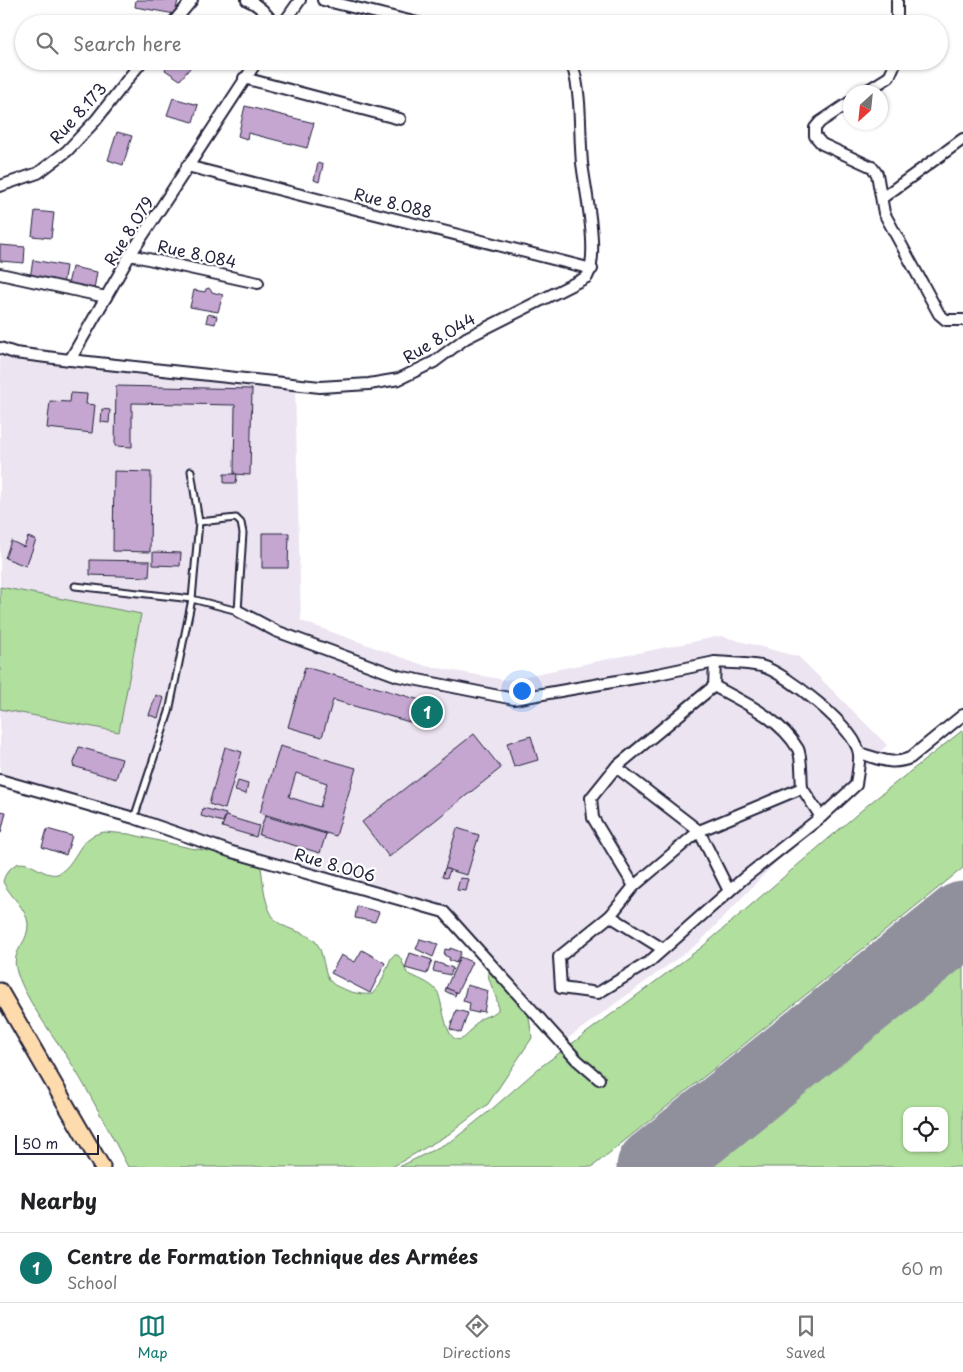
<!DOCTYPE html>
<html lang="en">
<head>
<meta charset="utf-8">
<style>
  body { margin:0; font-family:"Playpen Sans",sans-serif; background:#f6f6f6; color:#202124 }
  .controls { position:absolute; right:15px; bottom:15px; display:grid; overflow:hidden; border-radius:10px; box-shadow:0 1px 4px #0004 }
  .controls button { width:45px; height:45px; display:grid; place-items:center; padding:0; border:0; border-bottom:1px solid #e0e0e0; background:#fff; color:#202124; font:25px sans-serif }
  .compass { position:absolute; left:843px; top:85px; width:45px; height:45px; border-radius:50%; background:#fff; box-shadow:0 1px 4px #0004; rotate:207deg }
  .scale { position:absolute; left:15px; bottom:12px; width:84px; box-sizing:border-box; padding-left:5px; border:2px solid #22223b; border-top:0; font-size:14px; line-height:18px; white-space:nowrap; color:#22223b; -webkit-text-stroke:4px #fff; paint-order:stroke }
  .you { position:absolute; left:521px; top:690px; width:18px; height:18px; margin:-12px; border:4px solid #fff; border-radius:50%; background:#1a73e8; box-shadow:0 0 0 8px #1a73e833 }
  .badge { display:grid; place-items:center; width:32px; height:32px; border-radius:50%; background:#0f766e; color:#fff; font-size:16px; font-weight:700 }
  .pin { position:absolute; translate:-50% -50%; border:2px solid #fff; box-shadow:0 1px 5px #0006 }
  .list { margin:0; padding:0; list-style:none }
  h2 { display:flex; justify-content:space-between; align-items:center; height:65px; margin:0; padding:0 20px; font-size:21px }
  h2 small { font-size:16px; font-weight:400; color:#757577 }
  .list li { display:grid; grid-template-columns:32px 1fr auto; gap:15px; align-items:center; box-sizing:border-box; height:70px; padding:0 20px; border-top:1px solid #e0e0e0 }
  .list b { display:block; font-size:19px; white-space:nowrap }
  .list p { margin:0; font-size:16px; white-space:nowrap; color:#757577 }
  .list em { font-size:16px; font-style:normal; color:#757577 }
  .icon { flex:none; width:28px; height:28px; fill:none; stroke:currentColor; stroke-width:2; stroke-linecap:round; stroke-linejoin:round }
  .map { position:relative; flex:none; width:963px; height:1167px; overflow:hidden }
  .search { position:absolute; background:#fff; box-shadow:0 1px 4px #0004; left:15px; right:15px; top:15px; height:55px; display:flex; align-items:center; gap:12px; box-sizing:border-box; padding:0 18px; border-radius:28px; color:#757577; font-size:19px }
  .sheet { height:135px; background:#fff }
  nav { display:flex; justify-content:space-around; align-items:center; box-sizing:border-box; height:70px; border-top:1px solid #e0e0e0; background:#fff; font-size:14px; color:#757577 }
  nav a { display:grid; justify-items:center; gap:2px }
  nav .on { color:#0f766e }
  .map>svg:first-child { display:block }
</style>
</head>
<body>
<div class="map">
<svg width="963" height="1167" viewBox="0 0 963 1167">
  <rect width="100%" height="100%" fill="#fff"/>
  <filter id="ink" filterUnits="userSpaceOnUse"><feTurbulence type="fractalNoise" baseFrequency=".02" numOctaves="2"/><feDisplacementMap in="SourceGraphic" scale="10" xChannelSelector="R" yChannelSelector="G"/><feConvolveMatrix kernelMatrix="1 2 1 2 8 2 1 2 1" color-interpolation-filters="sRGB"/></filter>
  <g filter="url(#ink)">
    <polygon fill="#ede4f1" points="0,353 295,385 301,621 426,666 506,680 721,636 799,657 887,745 700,942 567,1039 445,909 235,849 0,778"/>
    <g fill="#b1df9e" stroke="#6a806c" fill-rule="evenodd">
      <polygon points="0,587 141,614 119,732 0,709"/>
      <polygon points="963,730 963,868 592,1167 399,1167 453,1140 492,1109 539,1068 702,947 870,803"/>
      <path d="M104,832L129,834L190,848L223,853L259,864L261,867C264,886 264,917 284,926C294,931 306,933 315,941C325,951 322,974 332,983C335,986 341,988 346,990C353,993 364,995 372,994L380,985L391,958L394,955H398L401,959L407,973C416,978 430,982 437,991C443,999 445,1052 465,1037C470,1033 473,1026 478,1021C483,1016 492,1016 498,1010C499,996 486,981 488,969H493L527,1004L532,1038L488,1104L449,1134L392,1167H128C110,1133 93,1099 73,1066C55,1037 32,1010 19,978C7,949 28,948 28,924C27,909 10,896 3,882C4,877 6,873 10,869C26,851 43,881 60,873C61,872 65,869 66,868C80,853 81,836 104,832Z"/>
      <path d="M963,961V1167H706ZM907,1111H944V1148H907Z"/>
    </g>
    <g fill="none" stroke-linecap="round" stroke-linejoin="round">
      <polyline stroke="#90909d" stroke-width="75" points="654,1167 963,919"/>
    </g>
    <g fill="#c4a6d1" stroke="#22223b" fill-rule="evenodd">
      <polygon points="136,0 178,0 175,14 135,7"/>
      <polygon points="168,61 195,61 195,62 180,80 165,70 170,63"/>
      <polygon points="173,98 198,105 193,122 167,115"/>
      <polygon points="245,106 314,123 307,148 248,133 247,139 238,136"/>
      <polygon points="117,132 132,136 123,165 108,160"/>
      <polygon points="318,163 323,165 319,182 314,180"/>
      <polygon points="35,211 54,213 51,238 32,236"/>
      <polygon points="0,245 25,247 24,263 0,261"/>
      <polygon points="33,260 66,266 63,285 30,278"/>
      <polygon points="72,267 97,272 94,289 68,284"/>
      <polygon points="209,288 212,292 223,295 218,312 190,307 194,290 205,292 206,289"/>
      <polygon points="208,314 217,316 215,324 206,322"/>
      <polygon points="116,386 252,389 250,475 234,474 235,405 132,403 132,447 115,446"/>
      <polygon points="71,393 87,394 86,404 95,405 92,433 47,428 50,401 70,402"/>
      <polygon points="102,409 110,410 109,423 101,422"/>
      <polygon points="114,471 151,472 150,552 113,551"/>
      <polygon points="224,474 237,474 236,483 224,483"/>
      <polygon points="262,533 289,533 288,568 262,568"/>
      <polygon points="28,537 36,540 26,566 5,558 11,541 24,547"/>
      <polygon points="153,552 181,553 180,566 153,565"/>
      <polygon points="90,560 150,561 149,577 90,575"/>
      <polygon points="305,667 420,700 413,723 333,700 322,737 288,727"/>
      <polygon points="156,695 164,698 158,718 149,715"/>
      <polygon points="474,734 501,768 389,857 362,822"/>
      <polygon points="531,736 538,760 514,767 507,743"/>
      <path d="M280,746L356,768L336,836L260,813ZM296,773L327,783L320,807L289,797Z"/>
      <polygon points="79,747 122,759 116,779 73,766"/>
      <polygon points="225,747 242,752 225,809 209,804"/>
      <polygon points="238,781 248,784 246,794 235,791"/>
      <polygon points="203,808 226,814 223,822 201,816"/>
      <polygon points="0,811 6,812 1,833 0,833"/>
      <polygon points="226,816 259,826 256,837 222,827"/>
      <polygon points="265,816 326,834 320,853 259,835"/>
      <polygon points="457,828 479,835 467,875 445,869"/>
      <polygon points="47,829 72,836 66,855 42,847"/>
      <polygon points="445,868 450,870 447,878 442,877"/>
      <polygon points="460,878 469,879 466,891 457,890"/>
      <polygon points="357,906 379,912 375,922 355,918"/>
      <polygon points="420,939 438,944 433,957 416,949"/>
      <polygon points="450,948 461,952 456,963 449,960 450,958 444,955 445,949 450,950"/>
      <polygon points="362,950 385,963 370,993 331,973 341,955 355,962"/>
      <polygon points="410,953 432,960 427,974 405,968"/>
      <polygon points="460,957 472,962 457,993 446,988"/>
      <polygon points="435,962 453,968 450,975 433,971"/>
      <polygon points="467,985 488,991 484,1012 479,1011 478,1013 469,1011 470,1003 463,1001"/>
      <polygon points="446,988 456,992 455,996 445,991"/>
      <polygon points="456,1010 468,1013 461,1033 450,1029"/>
    </g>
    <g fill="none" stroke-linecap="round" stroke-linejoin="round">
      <g stroke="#22223b" stroke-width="9">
        <g id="service">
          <polyline points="75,586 192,599 238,611 243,533 241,523 236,518 199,522"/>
          <polyline points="134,818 169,712 192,599 199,522 191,471"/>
        </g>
      </g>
      <g stroke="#22223b" stroke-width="14">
        <g id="minor">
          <path d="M247,0C259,5 267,13 273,24"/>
          <polyline points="323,0 422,24"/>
          <polyline points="172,24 192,0"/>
          <polyline points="283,24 300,0"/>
          <polyline points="897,24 897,0"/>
          <polyline points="244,78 400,119"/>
          <polyline points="865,92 889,77 896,61"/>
          <polyline points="850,102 820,122 815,128 815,136 822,144 872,167 877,174 884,213 939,314 946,320 963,320"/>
          <polyline points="187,166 592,269"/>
          <polyline points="0,186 38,173 67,151 96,120 142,61"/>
          <polyline points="882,198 963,139"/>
          <polyline points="130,255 258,283"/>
          <polyline points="0,274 106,297"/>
          <polyline points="0,348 15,353 70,360 130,255 257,61"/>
          <path d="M70,360L320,387L369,384L399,379L434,362L466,338L587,277C600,255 585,189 582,163C579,131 582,98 573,67L560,61"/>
          <polyline points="238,611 276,631 398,676 514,699 658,674 715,662"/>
          <path d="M715,662C730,663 747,663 761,666C785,672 857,729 859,754C860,764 857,775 856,785L821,817L744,878L649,962L598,993L561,988L559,957L610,916L634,886L593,818L591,798L616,767L714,686Z"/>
          <path d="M859,753C878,758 891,766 910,758L963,715"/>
          <polyline points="616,767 699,831 729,891"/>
          <polyline points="0,780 134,818 232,852 444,912 577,1060 599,1079"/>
          <polyline points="802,788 821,817"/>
          <path d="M634,886L699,831L802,788C801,778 802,757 798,749C780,718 743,702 714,686"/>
          <polyline points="610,916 663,949"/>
        </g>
      </g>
      <g stroke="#22223b" stroke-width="19">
        <polyline id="primary" points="0,991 102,1167"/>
      </g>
      <use href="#service" stroke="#fff" stroke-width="5"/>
      <use href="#minor" stroke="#fff" stroke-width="10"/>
      <use href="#primary" stroke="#fedbac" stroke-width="15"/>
    </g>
  </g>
  <g text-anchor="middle" stroke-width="4.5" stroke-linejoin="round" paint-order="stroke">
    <g font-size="16" fill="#22223b" stroke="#fff">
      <text transform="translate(78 113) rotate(-48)" y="6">Rue 8.173</text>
      <text transform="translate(393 203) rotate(14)" y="6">Rue 8.088</text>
      <text transform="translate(129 231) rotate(-58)" y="6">Rue 8.079</text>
      <text transform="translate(197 254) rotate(12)" y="6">Rue 8.084</text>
      <text transform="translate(439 338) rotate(-31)" y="6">Rue 8.044</text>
      <text transform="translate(335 865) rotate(16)" y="6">Rue 8.006</text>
    </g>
  </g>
</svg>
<div class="controls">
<button><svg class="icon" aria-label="locate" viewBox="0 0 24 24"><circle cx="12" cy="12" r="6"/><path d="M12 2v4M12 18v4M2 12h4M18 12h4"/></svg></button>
</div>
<svg class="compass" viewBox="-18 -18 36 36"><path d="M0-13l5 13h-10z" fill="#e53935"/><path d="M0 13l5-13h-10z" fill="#757577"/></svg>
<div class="scale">50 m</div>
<div class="you"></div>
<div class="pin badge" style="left:427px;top:712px">1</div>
<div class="search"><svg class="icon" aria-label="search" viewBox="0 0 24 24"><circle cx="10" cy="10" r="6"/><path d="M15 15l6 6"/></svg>Search here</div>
</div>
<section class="sheet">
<h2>Nearby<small></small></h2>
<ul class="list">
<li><span class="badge">1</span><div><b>Centre de Formation Technique des Armées</b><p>School</p></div><em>60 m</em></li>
</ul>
</section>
<nav>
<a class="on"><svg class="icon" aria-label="map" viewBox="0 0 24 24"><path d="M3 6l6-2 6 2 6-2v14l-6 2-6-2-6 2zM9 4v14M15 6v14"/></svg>Map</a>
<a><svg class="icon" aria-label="directions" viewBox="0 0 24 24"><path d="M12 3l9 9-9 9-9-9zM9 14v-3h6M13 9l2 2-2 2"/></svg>Directions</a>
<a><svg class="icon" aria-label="saved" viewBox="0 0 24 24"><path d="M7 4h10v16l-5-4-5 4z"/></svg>Saved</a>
</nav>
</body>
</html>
